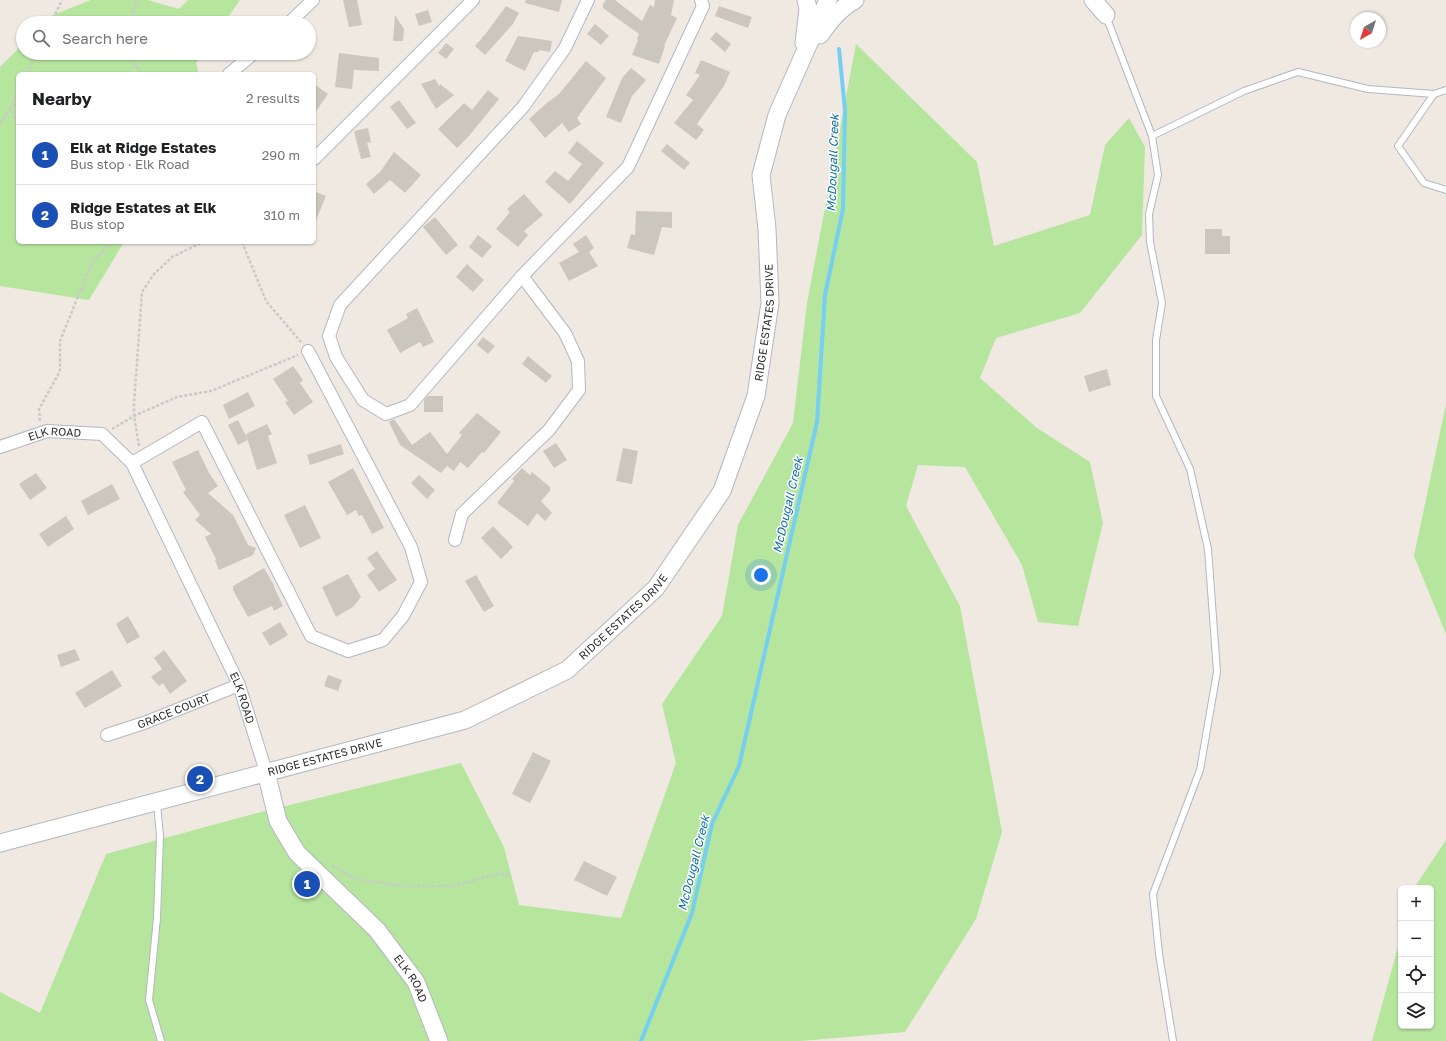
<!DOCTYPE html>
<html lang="en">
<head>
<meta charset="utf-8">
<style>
  body { margin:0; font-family:"Golos Text",sans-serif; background:#f6f6f6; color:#202124 }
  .controls { position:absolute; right:12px; bottom:12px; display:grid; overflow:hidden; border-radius:6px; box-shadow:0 1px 3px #0004 }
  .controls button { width:36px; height:36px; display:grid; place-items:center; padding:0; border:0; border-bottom:1px solid #e0e0e0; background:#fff; color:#202124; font:20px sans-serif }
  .compass { position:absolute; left:1350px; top:12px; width:36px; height:36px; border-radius:50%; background:#fff; box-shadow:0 1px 3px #0004; rotate:219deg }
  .you { position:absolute; left:761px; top:575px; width:14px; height:14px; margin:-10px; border:3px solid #fff; border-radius:50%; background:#1a73e8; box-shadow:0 0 0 6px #1a73e833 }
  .badge { display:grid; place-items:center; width:26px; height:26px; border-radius:50%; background:#4264fb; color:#fff; font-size:13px; font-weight:700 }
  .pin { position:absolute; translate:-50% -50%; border:2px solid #fff; box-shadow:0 1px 4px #0006 }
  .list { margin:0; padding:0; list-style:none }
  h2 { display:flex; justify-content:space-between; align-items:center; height:52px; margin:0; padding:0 16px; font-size:17px }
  h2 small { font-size:13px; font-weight:400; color:#757577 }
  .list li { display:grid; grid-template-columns:26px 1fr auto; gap:12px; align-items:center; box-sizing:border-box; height:60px; padding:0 16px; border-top:1px solid #e0e0e0 }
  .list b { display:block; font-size:15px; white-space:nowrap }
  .list p { margin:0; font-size:13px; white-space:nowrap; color:#757577 }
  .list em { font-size:13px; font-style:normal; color:#757577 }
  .icon { flex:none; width:22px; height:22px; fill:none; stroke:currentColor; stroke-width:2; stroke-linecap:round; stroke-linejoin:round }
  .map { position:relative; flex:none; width:1446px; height:1041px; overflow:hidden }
  .search { position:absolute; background:#fff; box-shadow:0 1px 3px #0004; left:16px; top:16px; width:300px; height:44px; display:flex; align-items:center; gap:10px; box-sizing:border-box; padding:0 14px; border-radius:22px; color:#757577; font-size:15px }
  .panel { position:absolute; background:#fff; box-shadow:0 1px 3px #0004; left:16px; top:72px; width:300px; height:172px; border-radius:6px }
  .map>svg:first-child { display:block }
</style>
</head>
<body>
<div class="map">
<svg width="1446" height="1041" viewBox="0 0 1446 1041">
  <rect width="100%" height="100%" fill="#efe9e1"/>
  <g fill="#b6e59e">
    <polygon points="91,0 148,0 179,9 188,0 240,0 224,23 45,23 53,15"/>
    <polygon points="23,44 23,53 203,53 196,63 199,74 18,74 18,242 124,242 89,300 0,286 0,67"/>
    <polygon points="856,44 977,162 994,246 1090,215 1105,145 1129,118 1145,147 1142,235 1080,313 996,338 980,378 1037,428 1090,462 1103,523 1078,626 1038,622 1022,565 965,467 918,465 906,506 960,606 1002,832 976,919 905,1032 800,1041 0,1041 0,992 40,1013 106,854 257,813 461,763 504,847 519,905 621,918 676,763 662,704 722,616 738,525 793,423 807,303"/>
    <polygon points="1446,404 1446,634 1414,556"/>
    <polygon points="1446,840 1446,1041 1372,1041 1401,936 1401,1026 1431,1026 1431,888 1414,888"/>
  </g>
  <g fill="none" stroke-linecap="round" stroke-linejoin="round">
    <polyline stroke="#75cff0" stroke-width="4" points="641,1041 692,913 712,824 739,766 817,422 825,295 843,209 845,110 839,49"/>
  </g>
  <g fill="#cbc7bf">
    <polygon points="343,0 357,0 362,25 349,27"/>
    <polygon points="526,0 562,0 559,12 525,3"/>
    <polygon points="606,0 615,0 642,21 650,5 654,7 655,0 674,0 671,15 677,18 664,46 665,46 659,64 632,55 638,40 637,39 639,34 603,8 603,4"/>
    <polygon points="506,6 519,13 513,24 485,55 475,46 487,32"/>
    <polygon points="719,6 752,17 748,28 715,16"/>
    <polygon points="428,10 432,22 419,26 415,14"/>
    <polygon points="395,15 404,29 403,41 393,41"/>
    <polygon points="595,24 609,36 601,45 587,34"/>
    <polygon points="716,32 731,44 725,52 710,39"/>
    <polygon points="518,36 552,41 550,52 539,50 539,52 534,52 525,71 505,61"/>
    <polygon points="446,43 454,49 446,59 438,53"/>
    <polygon points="339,53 379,58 379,71 354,70 352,89 335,87"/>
    <polygon points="701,60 730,72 724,86 697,124 704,130 696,140 674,123 693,100 686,95 700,75 695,73"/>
    <polygon points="586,61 606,78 577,118 581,124 569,132 562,123 545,138 529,119 548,102 559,94"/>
    <polygon points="631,68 646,80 632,96 621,123 606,117 622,78"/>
    <polygon points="435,79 439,86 440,84 454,95 436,109 421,84"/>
    <polygon points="314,84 328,94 314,114"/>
    <polygon points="488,90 499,99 469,136 457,148 438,129 464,103 472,110"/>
    <polygon points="399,100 416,123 407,129 390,107"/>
    <polygon points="368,128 371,142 367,143 371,157 361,159 354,131"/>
    <polygon points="577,141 604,163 570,204 545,182 555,171 568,181 582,164 568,153"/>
    <polygon points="667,144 690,163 684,170 661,151"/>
    <polygon points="394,152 421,175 405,193 390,180 374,194 366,184 380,172"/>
    <polygon points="314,191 326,196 314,225"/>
    <polygon points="524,194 543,215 524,231 528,235 518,247 496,229 510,212 507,209"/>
    <polygon points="636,211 672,212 672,228 662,227 654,255 627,248 631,234 635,235"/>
    <polygon points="435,217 458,245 446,255 423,227"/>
    <polygon points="1205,229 1222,229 1222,236 1230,236 1230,254 1205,254"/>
    <polygon points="478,235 492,246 482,258 469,247"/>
    <polygon points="586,235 594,248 589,252 598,266 569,281 559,263 579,252 573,244"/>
    <polygon points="467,264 484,280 473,292 456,277"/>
    <polygon points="417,308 434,342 423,347 420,342 400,353 387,330 408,318 406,314"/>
    <polygon points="483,337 495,346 488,354 477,345"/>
    <polygon points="528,356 552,376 546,383 522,364"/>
    <polygon points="293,366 303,380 300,383 313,402 294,415 285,402 288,401 273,379"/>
    <polygon points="1107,369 1111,385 1089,392 1084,376"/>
    <polygon points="248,392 255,406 229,419 223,405"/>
    <polygon points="428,396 443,396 443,412 424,412 424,400"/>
    <polygon points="477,413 501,432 484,453 482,452 468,468 460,462 454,471 447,466 441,473 400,445 389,422 394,419 412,445 430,432 447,454 462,435 459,433"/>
    <polygon points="238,420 248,440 238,445 228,425"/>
    <polygon points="267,424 272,434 268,436 277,463 257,470 246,434"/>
    <polygon points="556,443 567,460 554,468 543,451"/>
    <polygon points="341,444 344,454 310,465 307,455"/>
    <polygon points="623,448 638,451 632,484 616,481"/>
    <polygon points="198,450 209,473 218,486 208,493 233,515 248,545 256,548 253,555 219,570 215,560 216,559 205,537 211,534 195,520 200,515 183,492 186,490 172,462"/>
    <polygon points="353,468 384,528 372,534 362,515 359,516 356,510 347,515 328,482"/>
    <polygon points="522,468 530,475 532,472 550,487 550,491 541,501 552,513 545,521 537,513 528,526 497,503 514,481 512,479"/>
    <polygon points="36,473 47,488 30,500 19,484"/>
    <polygon points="419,475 435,490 427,499 411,483"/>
    <polygon points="112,484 120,499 88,515 81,501"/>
    <polygon points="305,505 321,538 300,548 284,515"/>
    <polygon points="66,516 74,529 48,547 39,534"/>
    <polygon points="493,526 513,547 501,559 481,538"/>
    <polygon points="377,551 397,580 379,592 367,575 375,569 367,558"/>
    <polygon points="264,568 275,587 274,587 283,606 274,611 272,606 248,617 233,590 233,586"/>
    <polygon points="348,574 361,597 353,607 336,617 322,587"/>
    <polygon points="476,575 494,606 484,612 465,581"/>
    <polygon points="128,616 140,637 127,644 116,624"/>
    <polygon points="280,622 288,635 270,646 262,633"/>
    <polygon points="75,649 80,660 61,667 57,655"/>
    <polygon points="164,650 187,681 170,694 163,683 159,686 151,677 162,669 154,658"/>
    <polygon points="112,670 122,686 85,708 75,693"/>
    <polygon points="328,675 342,680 338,691 324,686"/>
    <polygon points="533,752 551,761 530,803 512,794"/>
    <polygon points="584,861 617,877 607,896 574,880"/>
  </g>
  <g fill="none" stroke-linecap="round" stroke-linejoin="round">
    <g stroke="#b4b7c1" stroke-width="8">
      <g id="lane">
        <polyline points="1106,16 1152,136 1158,175 1149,214 1150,242 1162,303 1156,340 1156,396 1190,469 1208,549 1217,672 1200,770 1153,894 1159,954 1173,1041"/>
        <polyline points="1446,90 1434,94 1398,146 1424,183 1446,190"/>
        <polyline points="1152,136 1244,91 1298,72 1368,89 1434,94"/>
        <polyline points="157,803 160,836 157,918 149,1000 161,1041"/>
      </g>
    </g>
    <g stroke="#b4b7c1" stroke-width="14">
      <g id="street">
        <polyline points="289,23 313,0"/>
        <polyline points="229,74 254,53"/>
        <polyline points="314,159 473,0"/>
        <polyline points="522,276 410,405 386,414 363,400 336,357 329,336 340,305 523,107 565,48 588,0"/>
        <path id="s1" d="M0,447L47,431L102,434L132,463L239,685L266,772"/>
        <polyline points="132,463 202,422 311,636 348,651 383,640 403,616 421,582 411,547 308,351"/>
        <polyline points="455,540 462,514 549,430 579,390 578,361 565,333 522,276 628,167 703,6 701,0"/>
        <path id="s2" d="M107,735L144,723L239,685"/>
      </g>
    </g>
    <g stroke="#b4b7c1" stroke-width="19">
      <g id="secondary">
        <polyline points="1093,0 1106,15"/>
        <path d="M820,35C830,21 840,8 855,0"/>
        <polyline points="804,43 808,8 806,0"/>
        <path id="s3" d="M266,772L278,821L297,853L377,930L416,982L439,1041"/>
        <path id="s4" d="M0,843L465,720L567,670L656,588L722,491L756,396L770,303L767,229L761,175L777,115L828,0"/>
      </g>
    </g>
    <g stroke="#c9c9c9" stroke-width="2.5" stroke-dasharray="3 2" stroke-linecap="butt">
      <polyline points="51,23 62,0"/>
      <polyline points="130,23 137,0"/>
      <polyline points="132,53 134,64 143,74"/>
      <polyline points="27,74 37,53"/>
      <polyline points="18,93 11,108 18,125"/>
      <polyline points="0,123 11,108"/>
      <polyline points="242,242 266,301 301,342"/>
      <polyline points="40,421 39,409 60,371 60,341 92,262 112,242"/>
      <polyline points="112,429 134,416 177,397 211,391 298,355"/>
      <polyline points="139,446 134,416 134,404 142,292 153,275 172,257 203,242"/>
      <polyline points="332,865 354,879 405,886 455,886 496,874 511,876"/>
    </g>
    <use href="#lane" stroke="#fff" stroke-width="6"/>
    <use href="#street" stroke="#fff" stroke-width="12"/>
    <use href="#secondary" stroke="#fff" stroke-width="17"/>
  </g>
  <g text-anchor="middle" stroke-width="3" stroke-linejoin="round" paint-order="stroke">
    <g font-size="11" fill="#2e2e2e" stroke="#fff">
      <text dy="4" stroke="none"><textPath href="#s4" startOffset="1008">RIDGE ESTATES DRIVE</textPath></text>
      <text dy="4" stroke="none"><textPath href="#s1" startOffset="57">ELK ROAD</textPath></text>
      <text dy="4" stroke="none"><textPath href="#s4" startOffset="672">RIDGE ESTATES DRIVE</textPath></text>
      <text dy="4" stroke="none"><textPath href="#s1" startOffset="406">ELK ROAD</textPath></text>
      <text dy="4" stroke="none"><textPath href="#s2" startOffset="71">GRACE COURT</textPath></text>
      <text dy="4" stroke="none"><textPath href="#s4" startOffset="336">RIDGE ESTATES DRIVE</textPath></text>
      <text dy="4" stroke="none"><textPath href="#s3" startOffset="258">ELK ROAD</textPath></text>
    </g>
    <g font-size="12" font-style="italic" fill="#0d6fa3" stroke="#fff">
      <text transform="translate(833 163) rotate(-88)" y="4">McDougall Creek</text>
      <text transform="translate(788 505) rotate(-77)" y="4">McDougall Creek</text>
      <text transform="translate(694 863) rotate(-76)" y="4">McDougall Creek</text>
    </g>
  </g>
</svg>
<div class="controls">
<button>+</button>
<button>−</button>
<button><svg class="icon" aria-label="locate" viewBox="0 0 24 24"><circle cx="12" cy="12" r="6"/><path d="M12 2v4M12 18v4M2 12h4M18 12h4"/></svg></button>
<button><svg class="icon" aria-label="layers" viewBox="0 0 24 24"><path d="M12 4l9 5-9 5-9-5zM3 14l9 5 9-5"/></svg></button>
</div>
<svg class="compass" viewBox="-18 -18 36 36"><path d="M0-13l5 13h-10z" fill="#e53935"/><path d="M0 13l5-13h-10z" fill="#757577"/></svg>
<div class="you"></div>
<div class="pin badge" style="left:307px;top:884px;background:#1a4fb4">1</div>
<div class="pin badge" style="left:200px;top:779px;background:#1a4fb4">2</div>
<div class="search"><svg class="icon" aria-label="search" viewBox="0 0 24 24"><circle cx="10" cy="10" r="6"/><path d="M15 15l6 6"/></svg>Search here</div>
<section class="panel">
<h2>Nearby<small>2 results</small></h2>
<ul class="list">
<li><span class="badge" style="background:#1a4fb4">1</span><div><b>Elk at Ridge Estates</b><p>Bus stop · Elk Road</p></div><em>290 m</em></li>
<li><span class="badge" style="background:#1a4fb4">2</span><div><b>Ridge Estates at Elk</b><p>Bus stop</p></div><em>310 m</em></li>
</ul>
</section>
</div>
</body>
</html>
